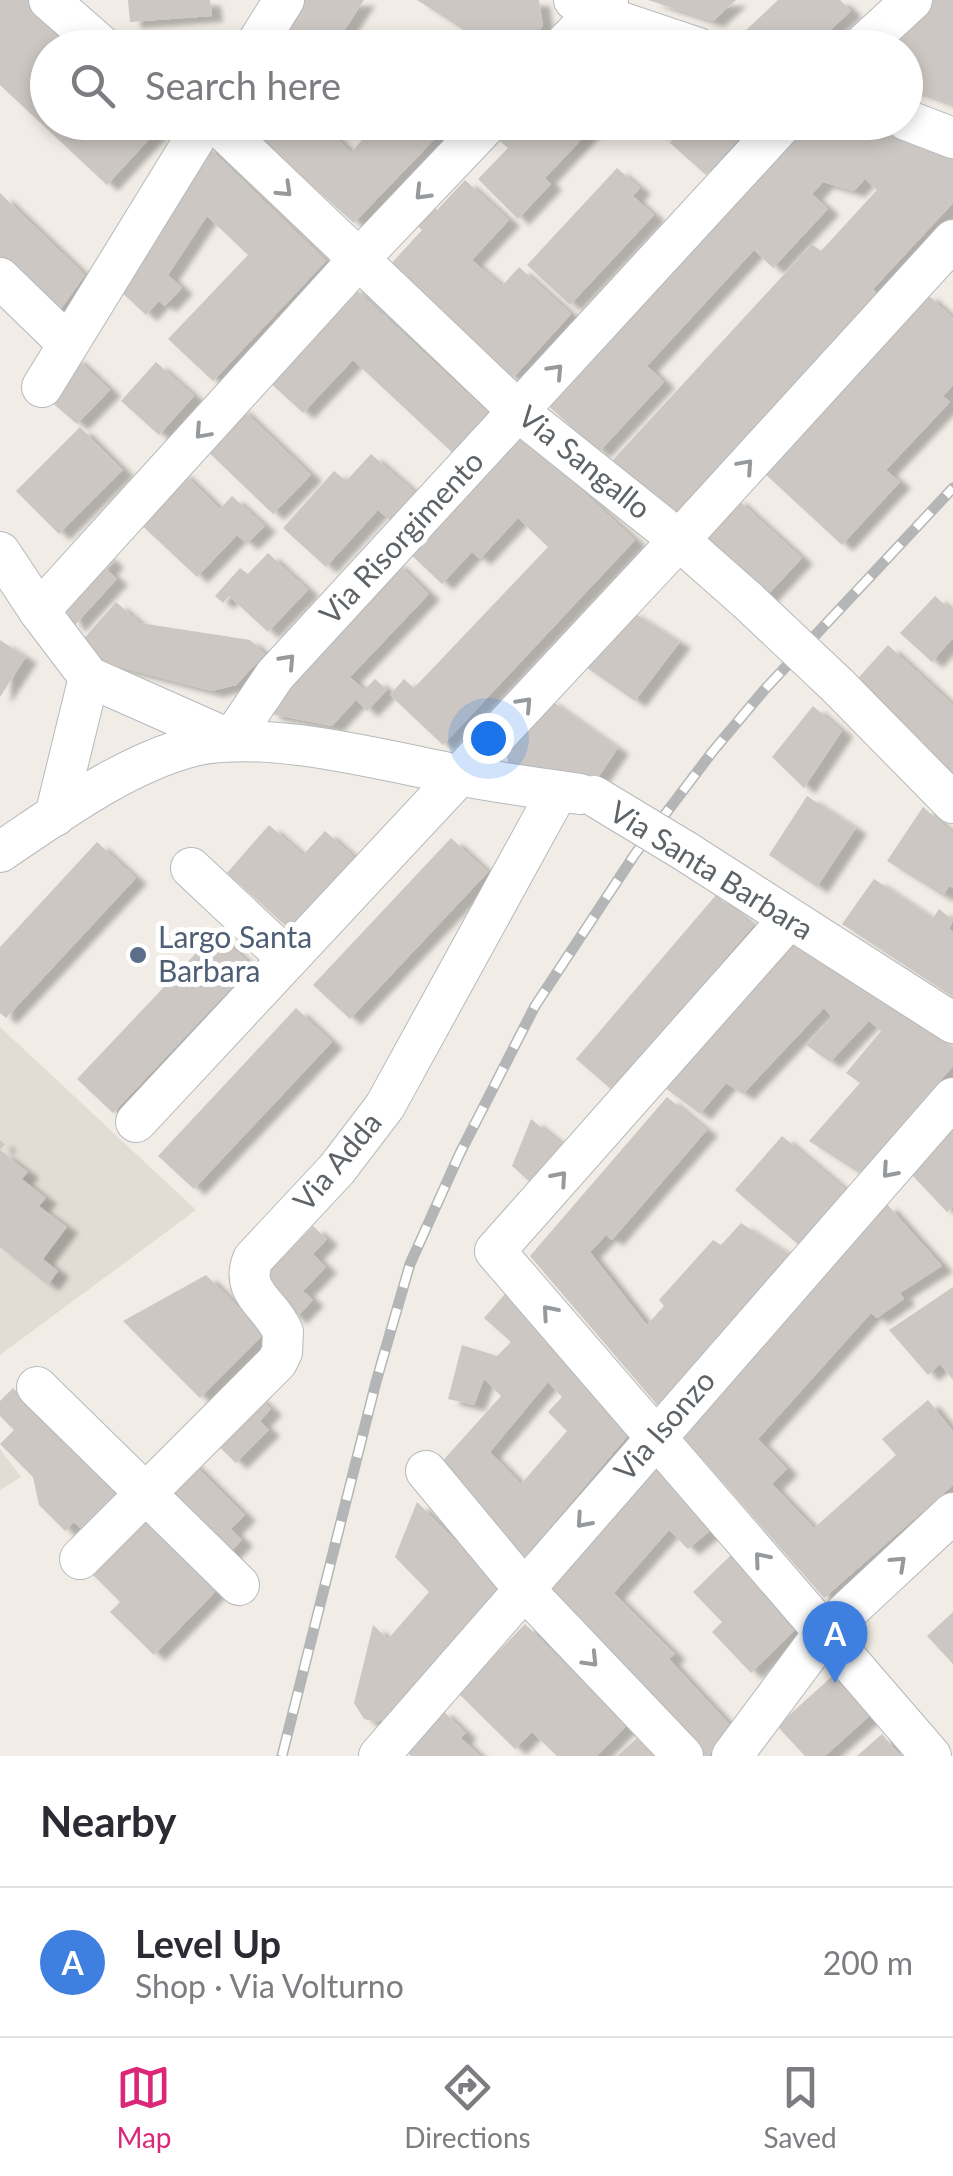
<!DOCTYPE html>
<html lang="en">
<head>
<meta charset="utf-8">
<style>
  body { margin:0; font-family:Lato,sans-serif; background:#f2f2f3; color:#2b2b33 }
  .you { position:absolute; left:488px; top:738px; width:35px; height:35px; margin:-25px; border:8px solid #fff; border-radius:50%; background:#1a73e8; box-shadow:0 0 0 15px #1a73e833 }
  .badge { display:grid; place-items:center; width:65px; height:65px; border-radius:50%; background:#db2777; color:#fff; font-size:32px; font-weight:700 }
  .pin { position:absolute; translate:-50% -82px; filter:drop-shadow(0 2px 5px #0008) }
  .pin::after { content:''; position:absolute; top:52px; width:35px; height:30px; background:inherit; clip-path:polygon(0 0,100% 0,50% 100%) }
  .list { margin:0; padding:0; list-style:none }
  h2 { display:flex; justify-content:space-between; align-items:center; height:130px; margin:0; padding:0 40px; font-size:42px }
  h2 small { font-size:32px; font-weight:400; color:#7c7c81 }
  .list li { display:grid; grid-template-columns:65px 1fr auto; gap:30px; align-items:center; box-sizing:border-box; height:150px; padding:0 40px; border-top:2px solid #e1e1e2 }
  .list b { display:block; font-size:38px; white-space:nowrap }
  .list p { margin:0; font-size:32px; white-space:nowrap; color:#7c7c81 }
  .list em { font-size:32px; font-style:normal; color:#7c7c81 }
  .icon { flex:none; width:55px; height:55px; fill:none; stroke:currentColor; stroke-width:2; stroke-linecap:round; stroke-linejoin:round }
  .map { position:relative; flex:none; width:953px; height:1756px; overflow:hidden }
  .search { position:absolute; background:#fff; box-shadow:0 5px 15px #0003; left:30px; right:30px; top:30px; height:110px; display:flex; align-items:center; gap:25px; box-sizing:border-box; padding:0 35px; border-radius:55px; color:#7c7c81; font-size:38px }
  .sheet { height:280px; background:#fff }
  nav { display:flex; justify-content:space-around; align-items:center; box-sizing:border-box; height:140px; border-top:2px solid #e1e1e2; background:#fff; font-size:28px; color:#7c7c81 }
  nav a { display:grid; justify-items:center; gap:5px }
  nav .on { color:#db2777 }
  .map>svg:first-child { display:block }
</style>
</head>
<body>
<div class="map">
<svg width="953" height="1756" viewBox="0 0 953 1756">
  <defs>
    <filter id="shadow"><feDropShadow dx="11" dy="6" stdDeviation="2.5" flood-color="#0004"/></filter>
  </defs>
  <rect width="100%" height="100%" fill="#f1ece5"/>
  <g fill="#e1dcd4">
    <polygon points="0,1027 196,1210 0,1355"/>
    <polygon points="0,1449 21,1477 0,1490"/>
  </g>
  <g fill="#ccc7c2" fill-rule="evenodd" filter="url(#shadow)">
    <polygon points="0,0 31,0 82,48 48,48 48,122 165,122 107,185 0,85"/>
    <polygon points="128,0 210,0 212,16 130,22"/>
    <polygon points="296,0 364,0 333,48 266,48"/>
    <polygon points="417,0 539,0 543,26 523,48 452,48 467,32"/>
    <polygon points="648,0 736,0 713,21"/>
    <polygon points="778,0 840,0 851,11 811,48 786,48 744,32"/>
    <polygon points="930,0 953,0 953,104 906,87 906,48 877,48"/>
    <polygon points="594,38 620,47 619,48 585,48"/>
    <polygon points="240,122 320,122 351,152 379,122 451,122 354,223"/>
    <polygon points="518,122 598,122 545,178 551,184 518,219 478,179 508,148 500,141"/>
    <polygon points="648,122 675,122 663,136"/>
    <polygon points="689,122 754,122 706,175 670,143"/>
    <polygon points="798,122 854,122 953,159 953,203 873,289 879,296 671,520 610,463 812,244 821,251 877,190 865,179 854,191 823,182 812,194 828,209 773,268 754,250 647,366 664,382 599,452 542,400"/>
    <polygon points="204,143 326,261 213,381 168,339 248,255 207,216 168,275 182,288 165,306 159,301 146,315 115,286"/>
    <polygon points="617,168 640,188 633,196 654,215 570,305 527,265"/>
    <polygon points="465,180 509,220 472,260 502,286 519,267 571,314 512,379 388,267 422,230 417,225 433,207 437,210"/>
    <polygon points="0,193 85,275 56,316 0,266"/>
    <polygon points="351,285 492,416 456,456 353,360 303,413 265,378"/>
    <polygon points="926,293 953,318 953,385 943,396 950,402 886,470 900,482 842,545 762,471"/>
    <polygon points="73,355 110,390 77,424 48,399"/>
    <polygon points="156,362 194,396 159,435 121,401"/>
    <polygon points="239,406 311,475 273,514 201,445"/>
    <polygon points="80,427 123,470 59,534 16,491"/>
    <polygon points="515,428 635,540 443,745 390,695 404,679 414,688 548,547 518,518 480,559 472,552 442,584 403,547"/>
    <polygon points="371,454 419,496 394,524 378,510 326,567 283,528 334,471 346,481"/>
    <polygon points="180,470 220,509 232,496 265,526 247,544 237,535 197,577 134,518"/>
    <polygon points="735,497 802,558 763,600 697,539"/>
    <polygon points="104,553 113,562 106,569 117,579 74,626 60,600"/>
    <polygon points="268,553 308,590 268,632 229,596 223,603 215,596 240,568 248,574"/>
    <polygon points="394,560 429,594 350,677 364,690 375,679 387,690 367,711 356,700 332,726 271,714 261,699"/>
    <polygon points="935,596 953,612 953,638 932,662 900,633"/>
    <polygon points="116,602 140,623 250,640 265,654 236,685 212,691 100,662 79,644"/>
    <polygon points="629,610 680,642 635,701 580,663"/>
    <polygon points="0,640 26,657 0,697"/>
    <polygon points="888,645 953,705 953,780 851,686"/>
    <polygon points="547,698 618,748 595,782 509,765 504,744"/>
    <polygon points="813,706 842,731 804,788 772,757"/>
    <polygon points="807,796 856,828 817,887 769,855"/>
    <polygon points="923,807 953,833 953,888 949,886 943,896 887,861"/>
    <polygon points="269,825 303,855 325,831 354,857 289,929 227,873"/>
    <polygon points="451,838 488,872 350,1019 313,985"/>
    <polygon points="97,842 136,878 6,1018 0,1013 0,947"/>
    <polygon points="874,879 933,918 939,909 953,920 949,929 953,932 953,997 842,924"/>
    <polygon points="716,895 753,926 612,1090 576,1059"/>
    <polygon points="216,932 252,966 113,1113 77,1079"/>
    <polygon points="790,942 953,1047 953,1066 859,1173 809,1141 860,1083 846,1073 881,1031 869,1021 830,1062 806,1045 832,1017 824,1008 743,1094 726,1083 700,1114 660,1084"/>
    <polygon points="296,1008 332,1042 194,1189 158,1156"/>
    <polygon points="667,1097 707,1130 612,1240 606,1235 590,1252 647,1325 664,1306 659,1300 713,1240 721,1245 741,1223 792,1256 659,1407 530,1256"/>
    <polygon points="531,1119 563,1145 531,1183 512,1166"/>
    <polygon points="953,1127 953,1207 947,1212 912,1175"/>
    <polygon points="782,1136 846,1190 799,1245 735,1190"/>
    <polygon points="0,1140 5,1144 0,1150 28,1172 22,1179 46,1198 39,1206 67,1227 43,1259 58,1271 48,1285 0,1247"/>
    <polygon points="886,1203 942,1266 900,1293 904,1299 877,1318 871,1313 758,1439 787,1469 772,1484 814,1528 896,1455 882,1439 928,1400 953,1431 953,1485 824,1598 683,1437"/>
    <polygon points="313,1226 327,1239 313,1254 326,1267 303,1291 313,1300 296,1318 258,1283"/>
    <polygon points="206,1275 265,1333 200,1398 123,1321"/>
    <path d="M512,1286L636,1426L522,1560L439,1465L501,1396L484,1379L474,1405L448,1399L462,1345L497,1356L511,1342L484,1318ZM548,1382L562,1397L548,1412L567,1431L521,1484L490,1452Z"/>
    <polygon points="953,1287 953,1380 940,1364 928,1375 889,1330"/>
    <polygon points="13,1388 122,1494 85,1532 74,1522 65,1531 39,1505 33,1477 0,1444 14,1430 0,1416 0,1401"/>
    <polygon points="255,1394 271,1409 260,1421 269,1430 236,1463 211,1439"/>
    <polygon points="189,1459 245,1515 231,1529 242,1540 224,1559 156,1492"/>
    <polygon points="658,1464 717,1525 688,1549 669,1530 614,1593 675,1654 669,1659 730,1725 709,1756 698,1756 545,1591"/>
    <polygon points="417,1502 500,1585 386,1719 377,1722 364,1719 354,1703 373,1625 388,1639 429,1592 395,1557"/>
    <polygon points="135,1511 216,1591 154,1655 110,1612 120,1602 82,1564"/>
    <polygon points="733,1553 801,1624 751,1673 712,1632 722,1622 693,1592"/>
    <polygon points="953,1612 953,1664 927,1636"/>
    <polygon points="525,1624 627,1725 597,1756 557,1756 532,1732 515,1749 458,1693"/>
    <polygon points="838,1671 875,1711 825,1756 805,1756 777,1726"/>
    <polygon points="441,1709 466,1733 461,1738 480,1756 411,1756 403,1748"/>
    <polygon points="882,1734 899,1754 909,1747 917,1756 857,1756"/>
    <polygon points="637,1738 654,1756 617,1756"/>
  </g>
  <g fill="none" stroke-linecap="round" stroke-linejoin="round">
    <g stroke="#b6b9bd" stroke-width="42">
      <g id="minor">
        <polyline points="49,0 104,48"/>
        <polyline points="574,0 594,13 698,48"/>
        <polyline points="254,48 284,0"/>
        <polyline points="561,48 608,0"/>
        <polyline points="860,48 912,0"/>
        <polyline points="906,120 953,138"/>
        <polyline points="215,122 519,412 679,540 748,601"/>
        <polyline points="0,278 68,344"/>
        <polyline points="42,387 205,122"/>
        <polyline points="0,552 39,611 89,677 231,740 275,675 784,122"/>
        <polyline points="39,611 358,260 489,122"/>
        <polyline points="837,685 953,803"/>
        <polyline points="55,816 89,677"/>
        <polyline points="685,851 953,1023"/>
        <path d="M0,852C60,812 124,764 194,746C266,729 385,761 459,775C499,783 540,788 580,794"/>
        <polyline points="191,868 288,959"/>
        <polyline points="788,920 495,1251 931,1756"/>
        <polyline points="136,1122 679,540 953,240"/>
        <polyline points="37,1387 239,1585"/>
        <polyline points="426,1471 524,1589 683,1756"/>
        <path d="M80,1559L277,1362L282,1352L283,1332C271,1303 239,1293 253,1259L337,1169L385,1106L558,791"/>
        <polyline points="379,1756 953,1098"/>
        <polyline points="732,1756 823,1634 953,1513"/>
      </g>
    </g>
    <use href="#minor" stroke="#fff" stroke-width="40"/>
    <g stroke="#b4b5b6" stroke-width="11">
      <polyline id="rail" points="282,1756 376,1382 410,1264 460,1153 535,1006 635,854 713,751 765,689 953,488"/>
    </g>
    <use href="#rail" stroke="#fff" stroke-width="8" stroke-dasharray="22" stroke-linecap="butt"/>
    <g stroke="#b6b9bd" stroke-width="42" stroke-linecap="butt">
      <g id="minor-bridge">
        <polyline points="748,601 837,685"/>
        <polyline points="594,796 685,851"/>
      </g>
    </g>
    <use href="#minor-bridge" stroke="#fff" stroke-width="40"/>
  </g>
  <defs><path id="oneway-chevron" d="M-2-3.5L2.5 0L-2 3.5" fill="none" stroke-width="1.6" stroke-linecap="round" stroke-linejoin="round" transform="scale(2.5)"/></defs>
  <g stroke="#969a9c">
    <use href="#oneway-chevron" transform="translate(285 190) rotate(44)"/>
    <use href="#oneway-chevron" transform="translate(422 193) rotate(134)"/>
    <use href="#oneway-chevron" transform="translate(556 371) rotate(-47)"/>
    <use href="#oneway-chevron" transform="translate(202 432) rotate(132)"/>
    <use href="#oneway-chevron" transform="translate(746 466) rotate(-48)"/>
    <use href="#oneway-chevron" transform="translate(288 661) rotate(-47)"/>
    <use href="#oneway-chevron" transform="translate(525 704) rotate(-47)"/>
    <use href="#oneway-chevron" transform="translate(889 1171) rotate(131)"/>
    <use href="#oneway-chevron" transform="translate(560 1178) rotate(-49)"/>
    <use href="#oneway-chevron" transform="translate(549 1312) rotate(-131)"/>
    <use href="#oneway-chevron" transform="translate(583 1521) rotate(131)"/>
    <use href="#oneway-chevron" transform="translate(761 1559) rotate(-130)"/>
    <use href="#oneway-chevron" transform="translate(899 1563) rotate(-43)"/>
    <use href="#oneway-chevron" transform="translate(591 1660) rotate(46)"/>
  </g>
  <circle fill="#5c6f8a" stroke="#fff" stroke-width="4" cx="138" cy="955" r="10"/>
  <g text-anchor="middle" stroke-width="10" stroke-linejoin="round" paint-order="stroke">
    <g font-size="30" fill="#5d6367" stroke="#fff">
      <text transform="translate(584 463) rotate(39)" y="10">Via Sangallo</text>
      <text transform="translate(402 538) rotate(-47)" y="10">Via Risorgimento</text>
      <text transform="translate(711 871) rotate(32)" y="10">Via Santa Barbara</text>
      <text transform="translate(338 1162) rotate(-50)" y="10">Via Adda</text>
      <text transform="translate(665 1426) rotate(-49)" y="10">Via Isonzo</text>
    </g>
    <g font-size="30" fill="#4e5e75" stroke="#fff" text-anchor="start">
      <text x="158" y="948">Largo Santa<tspan x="158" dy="34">Barbara</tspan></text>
    </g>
  </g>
</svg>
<div class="you"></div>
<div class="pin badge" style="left:835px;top:1683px;background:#3f7fe0">A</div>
<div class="search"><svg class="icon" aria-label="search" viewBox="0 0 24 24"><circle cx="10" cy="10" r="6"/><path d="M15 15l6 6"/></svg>Search here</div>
</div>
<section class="sheet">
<h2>Nearby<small></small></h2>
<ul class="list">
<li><span class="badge" style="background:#3f7fe0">A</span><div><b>Level Up</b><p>Shop · Via Volturno</p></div><em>200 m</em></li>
</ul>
</section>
<nav>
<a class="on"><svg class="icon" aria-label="map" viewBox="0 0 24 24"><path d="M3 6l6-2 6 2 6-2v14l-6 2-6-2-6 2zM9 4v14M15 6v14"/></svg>Map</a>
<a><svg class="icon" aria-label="directions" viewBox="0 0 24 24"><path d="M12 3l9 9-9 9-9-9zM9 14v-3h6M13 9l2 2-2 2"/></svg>Directions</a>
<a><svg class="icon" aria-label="saved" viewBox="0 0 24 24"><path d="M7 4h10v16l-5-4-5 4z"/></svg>Saved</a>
</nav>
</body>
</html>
